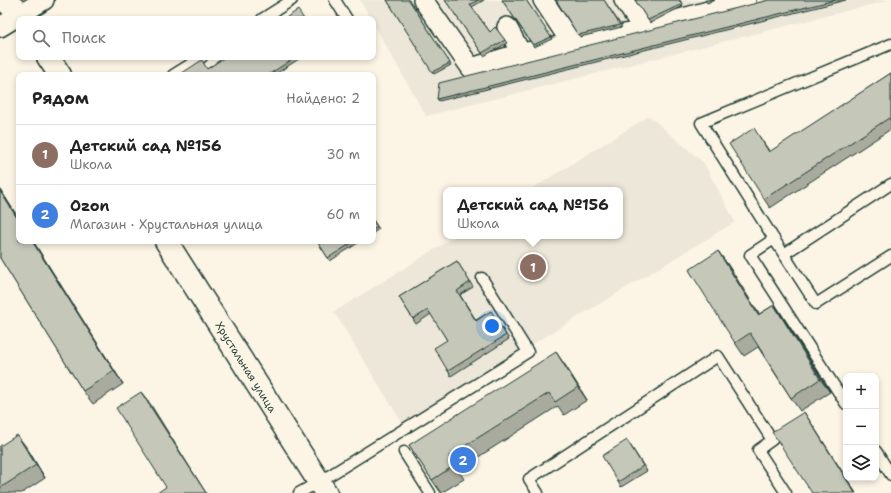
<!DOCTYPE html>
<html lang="ru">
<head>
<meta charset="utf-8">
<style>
  body { margin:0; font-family:"Shantell Sans",sans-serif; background:#f2f2f2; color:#222 }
  .controls { position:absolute; right:12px; bottom:12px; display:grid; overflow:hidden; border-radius:8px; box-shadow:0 2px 6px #0003 }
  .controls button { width:36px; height:36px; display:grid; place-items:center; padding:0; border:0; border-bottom:1px solid #e0e0e0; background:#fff; color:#222; font:20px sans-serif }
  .you { position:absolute; left:492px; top:326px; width:14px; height:14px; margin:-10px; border:3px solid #fff; border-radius:50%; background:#1a73e8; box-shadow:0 0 0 6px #1a73e833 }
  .badge { display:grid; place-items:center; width:26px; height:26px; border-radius:50%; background:#c8321e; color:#fff; font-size:13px; font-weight:700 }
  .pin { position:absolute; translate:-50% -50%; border:2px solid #fff; box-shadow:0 1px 4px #0006 }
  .popup { position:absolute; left:443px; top:187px; width:180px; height:52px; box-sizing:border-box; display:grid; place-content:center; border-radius:8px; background:#fff; filter:drop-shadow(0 1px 3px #0005); font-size:13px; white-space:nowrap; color:#767676 }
  .popup b { font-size:15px; color:#222 }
  .popup::after { content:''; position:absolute; left:50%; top:100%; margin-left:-8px; border:8px solid transparent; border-top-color:#fff }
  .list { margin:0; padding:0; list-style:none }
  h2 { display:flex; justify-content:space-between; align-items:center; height:52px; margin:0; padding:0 16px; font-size:17px }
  h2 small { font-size:13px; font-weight:400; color:#767676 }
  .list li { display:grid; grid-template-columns:26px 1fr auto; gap:12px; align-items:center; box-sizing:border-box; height:60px; padding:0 16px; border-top:1px solid #e0e0e0 }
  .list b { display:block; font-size:15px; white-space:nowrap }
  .list p { margin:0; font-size:13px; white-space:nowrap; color:#767676 }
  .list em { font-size:13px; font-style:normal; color:#767676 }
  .icon { flex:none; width:22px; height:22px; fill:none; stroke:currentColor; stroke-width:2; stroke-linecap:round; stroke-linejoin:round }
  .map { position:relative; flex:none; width:891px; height:493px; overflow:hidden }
  .search { position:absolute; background:#fff; box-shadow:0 2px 6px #0003; left:16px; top:16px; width:360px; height:44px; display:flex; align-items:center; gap:10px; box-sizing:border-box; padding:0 14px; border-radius:8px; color:#767676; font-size:15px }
  .panel { position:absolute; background:#fff; box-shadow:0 2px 6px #0003; left:16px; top:72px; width:360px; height:172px; border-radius:8px }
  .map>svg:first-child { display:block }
</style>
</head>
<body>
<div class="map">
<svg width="891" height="493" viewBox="0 0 891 493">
  <rect width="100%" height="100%" fill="#fcf5e5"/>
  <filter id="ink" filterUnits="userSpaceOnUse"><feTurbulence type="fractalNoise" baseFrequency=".025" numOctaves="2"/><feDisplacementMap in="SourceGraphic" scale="8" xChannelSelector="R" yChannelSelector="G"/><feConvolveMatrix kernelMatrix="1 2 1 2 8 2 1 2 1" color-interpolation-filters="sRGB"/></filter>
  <g filter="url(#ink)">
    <g fill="#ece7d8">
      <polygon points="360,0 890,0 426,116 373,23 373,19 371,19"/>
      <polygon points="649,116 704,163 735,222 402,423 334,312 456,236 620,236 620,190 530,190"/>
    </g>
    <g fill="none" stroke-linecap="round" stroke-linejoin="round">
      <g stroke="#1f3d34" stroke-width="13">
        <g id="lane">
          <polyline points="335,0 347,19"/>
          <polyline points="262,19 292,0"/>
          <polyline points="173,75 202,57"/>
          <polyline points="774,239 701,123 891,44"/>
          <polyline points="784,254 891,184"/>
          <polyline points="846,404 750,255 774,239 816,304 891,256"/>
          <polyline points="876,451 891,475"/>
          <polyline points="404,452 430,493"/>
          <polyline points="299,493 319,482 528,352 482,278"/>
          <polyline points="538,493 529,479 718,356 772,440 758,450 786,493"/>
        </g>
      </g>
      <g stroke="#1f3d34" stroke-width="22">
        <g id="street">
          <polyline points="423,0 471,68 521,53 507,27"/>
          <polyline points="543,0 572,44"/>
          <polyline points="624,0 644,30"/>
          <polyline points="0,27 44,0"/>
          <polyline points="521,53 635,32 746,0"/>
        </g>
      </g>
      <g stroke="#1f3d34" stroke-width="25">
        <g id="secondary">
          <polyline points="4,0 21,14"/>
          <polyline points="48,57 60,75"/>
          <polyline points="166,241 326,493"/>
        </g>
      </g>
      <use href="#lane" stroke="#fcf5e5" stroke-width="10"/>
      <use href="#street" stroke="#fcf5e5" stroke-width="19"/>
      <use href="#secondary" stroke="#fcf5e5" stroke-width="22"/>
    </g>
    <g fill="#a9ab9f" stroke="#1f3d34">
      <polygon points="387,0 409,0 451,65 434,74"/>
      <polygon points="445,0 484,0 472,7 490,32 495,27 507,43 484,56"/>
      <polygon points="502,0 526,0 552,39 534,47"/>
      <polygon points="556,0 604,0 622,27 580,37"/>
      <polygon points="635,0 680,0 683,6 650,23"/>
      <polygon points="705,0 715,0 707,3"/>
      <polygon points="769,0 846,0 439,101 437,99"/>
      <polygon points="225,57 302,57 274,75 179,75 207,69"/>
      <polygon points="891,73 891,129 770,208 764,199 759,136 770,152"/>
      <polygon points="0,189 19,219 19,241 33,241 123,384 93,404 83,391 0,258"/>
      <polygon points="373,220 379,229 373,233"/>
      <polygon points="317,241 361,241 330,261"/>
      <polygon points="718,251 728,265 759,314 774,305 783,318 830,392 800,411 791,398 758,347 744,356 735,343"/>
      <polygon points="457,261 473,287 460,295 476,320 491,311 509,339 451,376 448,371 447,340 431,314 416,324 399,297"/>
      <polygon points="565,365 587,400 564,415 558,406 458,470 464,479 441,493 432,480 409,445"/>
      <polygon points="627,440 647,471 621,487 618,482"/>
      <polygon points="0,446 27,448 45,478 22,493 0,493"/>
    </g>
    <g fill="#8a8b82" stroke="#1f3d34">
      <polygon points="0,189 19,219 19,221 0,191"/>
      <polygon points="32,241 33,241 123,384 114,371"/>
      <polygon points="718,251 728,265 768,328 758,315"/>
      <polygon points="774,305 783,318 830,392 820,379"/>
      <polygon points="556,352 565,365 587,400 578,387"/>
      <polygon points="141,392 151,405 206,493"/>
      <polygon points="804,412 810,421 856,493 855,493"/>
      <polygon points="17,435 27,448 45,478 36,465"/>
    </g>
    <g fill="#c5c7b9" stroke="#1f3d34">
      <polygon points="387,0 409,0 450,63 432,72"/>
      <polygon points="445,0 478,0 470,5 490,32 495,27 505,40 482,53"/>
      <polygon points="502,0 526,0 551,37 533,45"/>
      <polygon points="556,0 604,0 620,25 578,35"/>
      <polygon points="635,0 679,0 682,4 648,20"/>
      <polygon points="769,0 835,0 437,99 439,83"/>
      <polygon points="298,10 304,19 284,19"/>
      <polygon points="225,57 296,57 268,75 179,75 202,60 207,69"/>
      <polygon points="891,73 891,121 889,118 764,199 729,144 754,128 769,152"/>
      <polygon points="0,191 19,221 19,241 32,241 114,371 83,391 0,258"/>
      <polygon points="373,220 377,227 373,230"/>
      <polygon points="317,241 355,241 328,258"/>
      <polygon points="718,251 758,315 774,305 820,379 791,398 750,333 735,343 689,270"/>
      <polygon points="457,261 470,282 457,291 476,321 491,311 506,335 448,371 434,348 447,340 428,310 413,319 399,297"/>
      <polygon points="556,352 578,387 555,402 549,393 449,456 455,465 432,480 409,445"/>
      <polygon points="141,392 206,493 157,493 166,487 116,408"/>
      <polygon points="804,412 855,493 812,493 772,432"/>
      <polygon points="17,435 36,465 0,488 0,446"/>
      <polygon points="627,440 643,466 618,482 602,456"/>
    </g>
  </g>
  <g text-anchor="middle" stroke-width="3.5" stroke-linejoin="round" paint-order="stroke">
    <g font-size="11" fill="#1f3d34" stroke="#fcf5e5">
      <text transform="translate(246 367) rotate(58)" y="4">Хрустальная улица</text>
    </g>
  </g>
</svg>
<div class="controls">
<button>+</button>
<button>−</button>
<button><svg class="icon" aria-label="layers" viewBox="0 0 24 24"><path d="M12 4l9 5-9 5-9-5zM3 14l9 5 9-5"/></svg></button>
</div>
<div class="you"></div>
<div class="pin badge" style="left:533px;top:267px;background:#8d6e63">1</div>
<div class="popup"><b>Детский сад №156</b>Школа</div>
<div class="pin badge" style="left:463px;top:460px;background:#3f7fe0">2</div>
<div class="search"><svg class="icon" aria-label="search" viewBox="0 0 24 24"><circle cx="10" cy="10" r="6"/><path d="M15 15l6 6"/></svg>Поиск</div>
<section class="panel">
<h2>Рядом<small>Найдено: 2</small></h2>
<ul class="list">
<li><span class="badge" style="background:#8d6e63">1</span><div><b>Детский сад №156</b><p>Школа</p></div><em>30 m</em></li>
<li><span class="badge" style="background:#3f7fe0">2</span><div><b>Ozon</b><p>Магазин · Хрустальная улица</p></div><em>60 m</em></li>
</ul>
</section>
</div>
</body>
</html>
